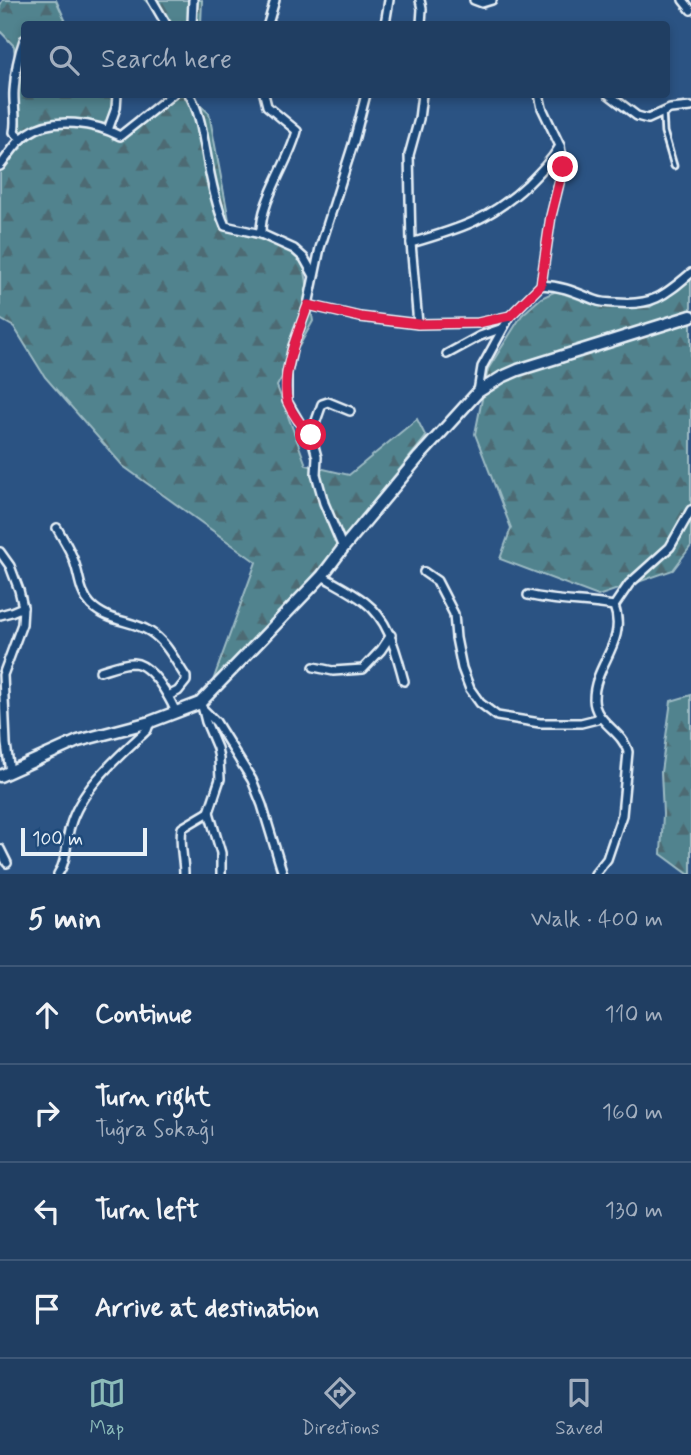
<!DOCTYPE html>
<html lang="en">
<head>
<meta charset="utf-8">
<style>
  body { margin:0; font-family:Mynerve,sans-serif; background:#2d496b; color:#f1f3f6 }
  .scale { position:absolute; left:21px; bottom:18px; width:126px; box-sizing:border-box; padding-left:7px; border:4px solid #e8f1f8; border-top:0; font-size:19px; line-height:24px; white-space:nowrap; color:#e8f1f8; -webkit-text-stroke:5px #1f4a7a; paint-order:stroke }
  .stop { position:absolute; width:21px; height:21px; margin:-16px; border:5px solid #e11d48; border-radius:50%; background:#fff }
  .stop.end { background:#e11d48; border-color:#fff; box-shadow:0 2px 7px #0008 }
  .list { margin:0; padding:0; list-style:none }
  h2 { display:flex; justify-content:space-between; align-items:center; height:91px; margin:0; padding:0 28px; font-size:30px }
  h2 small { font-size:23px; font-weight:400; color:#a2aebe }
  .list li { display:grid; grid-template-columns:46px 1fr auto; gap:21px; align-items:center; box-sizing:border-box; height:98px; padding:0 28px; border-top:2px solid #3d5777 }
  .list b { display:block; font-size:26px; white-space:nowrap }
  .list p { margin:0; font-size:23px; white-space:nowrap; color:#a2aebe }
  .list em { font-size:23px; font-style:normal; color:#a2aebe }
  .icon { flex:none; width:38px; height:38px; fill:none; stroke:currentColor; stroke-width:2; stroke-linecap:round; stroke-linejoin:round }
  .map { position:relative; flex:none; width:691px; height:874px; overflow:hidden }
  .search { position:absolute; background:#203e62; box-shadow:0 4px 10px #0003; left:21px; right:21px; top:21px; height:77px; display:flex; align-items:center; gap:18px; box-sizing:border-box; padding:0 24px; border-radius:7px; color:#a2aebe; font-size:26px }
  .sheet { height:483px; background:#203e62 }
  nav { display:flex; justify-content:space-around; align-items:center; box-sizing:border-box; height:98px; border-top:2px solid #3d5777; background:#203e62; font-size:19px; color:#a2aebe }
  nav a { display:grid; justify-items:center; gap:4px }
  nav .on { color:#8bbbb9 }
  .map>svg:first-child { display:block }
</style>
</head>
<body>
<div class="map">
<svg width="691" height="874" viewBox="0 0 691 874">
  <defs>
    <pattern id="forest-firs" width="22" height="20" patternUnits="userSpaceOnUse" patternTransform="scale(1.75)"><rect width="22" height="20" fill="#51838e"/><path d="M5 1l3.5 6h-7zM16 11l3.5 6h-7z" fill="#4d6b73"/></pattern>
  </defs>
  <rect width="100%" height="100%" fill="#2b5383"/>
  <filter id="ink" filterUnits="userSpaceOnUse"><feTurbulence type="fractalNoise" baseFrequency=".0143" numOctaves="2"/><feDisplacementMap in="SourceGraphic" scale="14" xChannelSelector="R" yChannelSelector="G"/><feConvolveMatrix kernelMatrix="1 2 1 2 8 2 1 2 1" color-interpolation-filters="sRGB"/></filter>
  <g filter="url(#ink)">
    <g fill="url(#forest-firs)" stroke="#9cbac3" stroke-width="2">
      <polygon points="3,0 56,0 67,24 24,24 24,94 120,95 113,139 179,95 188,95 209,113 231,231 302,252 313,321 277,386 306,465 349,475 417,419 426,437 218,693 210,689 256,562 123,466 45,377 14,327 0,319 0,166 22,147 14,46 0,31 0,5"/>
      <polygon points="145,0 202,0 201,24 166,24 165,21"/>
      <polygon points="691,279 691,546 673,570 598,596 500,559 511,528 475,434 488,369 522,315 541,298 556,291 598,306 650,307"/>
      <polygon points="691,695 691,874 688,874 661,854 663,814 661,772 671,701"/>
    </g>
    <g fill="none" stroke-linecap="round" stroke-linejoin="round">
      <g stroke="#e8f1f8" stroke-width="9">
        <polyline id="lane" points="663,113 664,132 674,166"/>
      </g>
      <g stroke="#e8f1f8" stroke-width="12">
        <g id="street">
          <polyline points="152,0 166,24"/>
          <polyline points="420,0 422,9 421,24"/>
          <polyline points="474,0 482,3 492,0"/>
          <polyline points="683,0 691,10"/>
          <polyline points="192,24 193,0"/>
          <polyline points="268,24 275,0"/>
          <polyline points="385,24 389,0"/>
          <path d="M189,94C200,112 202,131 206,152C210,176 215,203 225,226L261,234L294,249L304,258L313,274"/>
          <path d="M422,94L419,119L409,155L411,243C459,229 490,220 528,184C540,172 551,161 560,146"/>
          <polyline points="608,94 637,116 648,119 670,109 691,107"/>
          <polyline points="108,130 116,108 117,94"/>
          <path d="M22,139L14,132C17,118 13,105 14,91C15,74 18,56 24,40"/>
          <path d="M0,166C9,155 17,140 29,133C53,116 96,123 120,136L173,94"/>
          <path d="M261,234C260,200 288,165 297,131L267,106L264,94"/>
          <polyline points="411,243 418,324"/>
          <path d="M541,285C564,286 575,292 595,300C602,303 610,303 617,303C653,306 665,295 691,273"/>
          <polyline points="308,305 360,317 418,324 478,323 510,316"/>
          <polyline points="447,354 480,336 503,328"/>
          <polyline points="478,392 482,367 510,316 541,285 551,216 563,167 560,146 542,108 539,94"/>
          <polyline points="311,435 322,404 328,402 350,411"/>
          <path d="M57,528C63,539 70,549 74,561C80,577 79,592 91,605C108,622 131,620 149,631C167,642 175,661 186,677V681L178,691L168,696"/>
          <polyline points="343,548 324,503 316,474 317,457 311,435 301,425 287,401 287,373 293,346 308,305 320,248 354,141 366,94"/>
          <polyline points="0,552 10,566 19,590 23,607 22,624 3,675 6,744 10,772"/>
          <polyline points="424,572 437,581 454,614 456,638 462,668 470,689 480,703 497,716 540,723 581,723 601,718"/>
          <path d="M322,576C336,584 352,592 365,602C390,621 396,653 404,681"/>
          <path d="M528,595C557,602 585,601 614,606"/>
          <polyline points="614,606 629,584 670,547 691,510"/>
          <polyline points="0,615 11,612 23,607"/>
          <polyline points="314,667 333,671 363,669 381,650 391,635"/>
          <path d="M100,671C110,668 122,663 133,663C152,664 169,697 176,712"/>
          <polyline points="200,703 203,709 216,722 252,780 262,805 283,874"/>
          <polyline points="203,710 206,722 217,748 219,759 220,779 209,812 221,853 221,874"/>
          <polyline points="0,849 7,863"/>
          <path d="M58,874C68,860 65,842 70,827C80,789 119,756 147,730L150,722"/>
          <path d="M184,874C184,859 179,843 182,828L209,812"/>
          <path d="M595,874L607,859L622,815L628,752C623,731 594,722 594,699C594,664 628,642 614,606"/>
        </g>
      </g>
      <g stroke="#e8f1f8" stroke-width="15">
        <polyline id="secondary" points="0,776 78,741 150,722 200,703 322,576 343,548 419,457 478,392 502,377 518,370 691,316"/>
      </g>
      <use href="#lane" stroke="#1f4a7a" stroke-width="3.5"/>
      <use href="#street" stroke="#1f4a7a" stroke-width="7"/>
      <use href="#secondary" stroke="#1f4a7a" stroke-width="10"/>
    </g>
  </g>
  <g fill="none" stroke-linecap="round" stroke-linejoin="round" filter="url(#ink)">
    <path stroke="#e11d48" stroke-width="9" d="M311,435C302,426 293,416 288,403C279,377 299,330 308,305L360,317L418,324L478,323L510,316L541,285L551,216L563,167"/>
  </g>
</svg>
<div class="scale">100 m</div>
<div class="stop" style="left:311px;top:435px"></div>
<div class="stop end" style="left:563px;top:167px"></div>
<div class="search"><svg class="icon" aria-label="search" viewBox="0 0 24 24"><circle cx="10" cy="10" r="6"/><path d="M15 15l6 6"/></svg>Search here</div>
</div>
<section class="sheet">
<h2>5 min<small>Walk · 400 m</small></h2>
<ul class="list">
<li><svg class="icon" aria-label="ahead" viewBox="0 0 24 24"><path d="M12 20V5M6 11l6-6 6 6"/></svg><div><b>Continue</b></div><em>110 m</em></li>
<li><svg class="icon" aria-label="right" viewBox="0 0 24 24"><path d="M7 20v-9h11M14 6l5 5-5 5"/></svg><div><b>Turn right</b><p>Tuğra Sokağı</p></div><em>160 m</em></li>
<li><svg class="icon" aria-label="left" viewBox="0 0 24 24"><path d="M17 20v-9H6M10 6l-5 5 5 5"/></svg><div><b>Turn left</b></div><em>130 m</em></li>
<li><svg class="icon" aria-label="arrive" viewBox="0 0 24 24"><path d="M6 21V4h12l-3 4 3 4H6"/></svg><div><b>Arrive at destination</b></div></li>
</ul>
</section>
<nav>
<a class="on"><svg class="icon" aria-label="map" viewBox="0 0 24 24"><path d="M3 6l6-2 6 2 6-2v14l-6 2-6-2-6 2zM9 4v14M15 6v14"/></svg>Map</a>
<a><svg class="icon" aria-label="directions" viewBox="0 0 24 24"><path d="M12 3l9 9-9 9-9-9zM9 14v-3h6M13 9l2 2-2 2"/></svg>Directions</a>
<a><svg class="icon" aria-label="saved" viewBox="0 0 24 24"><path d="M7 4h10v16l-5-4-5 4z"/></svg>Saved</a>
</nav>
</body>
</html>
